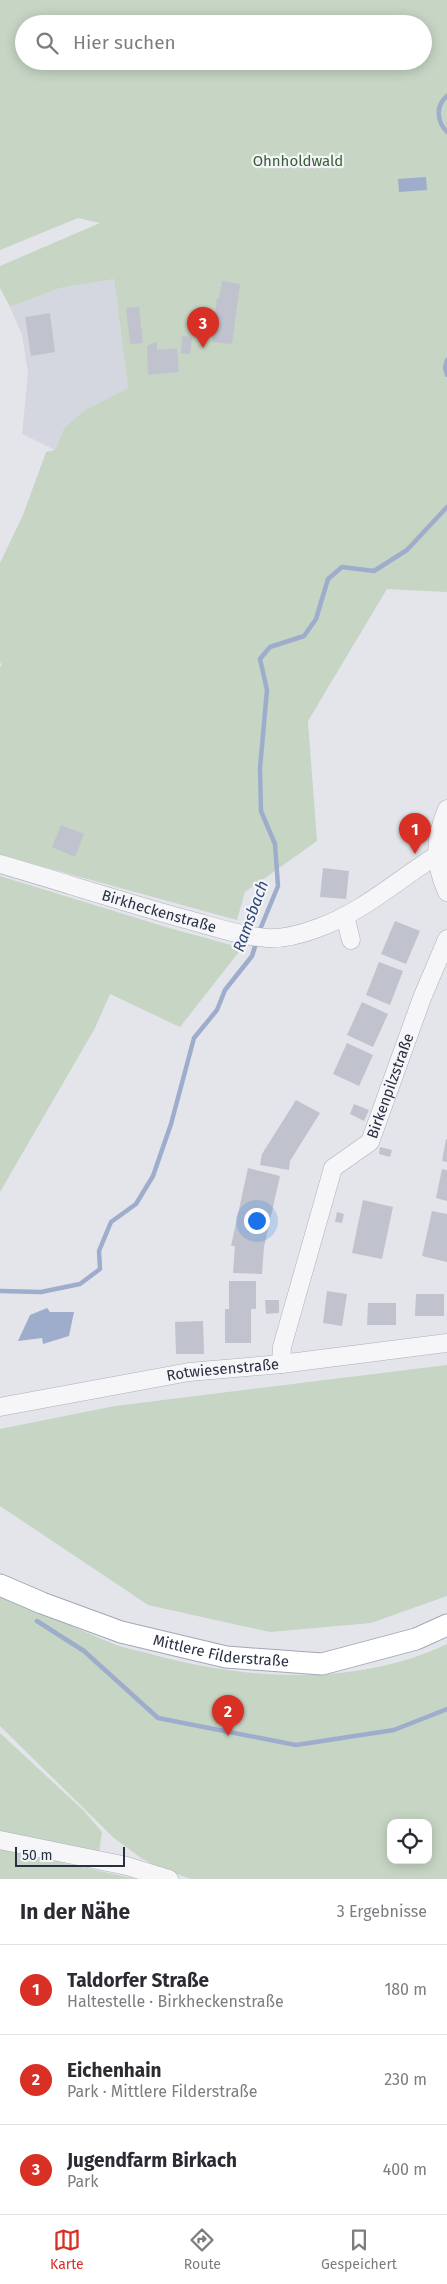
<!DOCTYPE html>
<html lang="de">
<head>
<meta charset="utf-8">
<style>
  body { margin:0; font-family:"Fira Sans",sans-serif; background:#f7f7f7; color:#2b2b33 }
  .controls { position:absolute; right:15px; bottom:15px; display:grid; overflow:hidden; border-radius:10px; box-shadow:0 2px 12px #0003 }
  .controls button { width:45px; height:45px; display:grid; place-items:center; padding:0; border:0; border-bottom:1px solid #e1e1e2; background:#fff; color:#2b2b33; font:25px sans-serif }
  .scale { position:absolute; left:15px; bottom:12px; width:110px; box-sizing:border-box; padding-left:5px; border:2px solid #2a3044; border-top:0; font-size:14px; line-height:18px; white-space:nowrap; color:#2a3044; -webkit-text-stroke:4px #f3f4f8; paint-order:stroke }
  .you { position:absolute; left:256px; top:1220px; width:18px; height:18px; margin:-12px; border:4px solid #fff; border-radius:50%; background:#1a73e8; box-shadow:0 0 0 8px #1a73e833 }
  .badge { display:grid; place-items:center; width:32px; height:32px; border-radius:50%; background:#d93025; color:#fff; font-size:16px; font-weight:700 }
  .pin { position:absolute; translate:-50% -41px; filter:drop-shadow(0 1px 2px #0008) }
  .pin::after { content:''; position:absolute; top:26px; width:18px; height:15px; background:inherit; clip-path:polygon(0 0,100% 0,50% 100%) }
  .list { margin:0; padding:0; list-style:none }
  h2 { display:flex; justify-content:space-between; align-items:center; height:65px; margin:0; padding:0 20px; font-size:21px }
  h2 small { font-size:16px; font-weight:400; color:#7c7c81 }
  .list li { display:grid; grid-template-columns:32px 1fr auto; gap:15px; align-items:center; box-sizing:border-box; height:90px; padding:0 20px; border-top:1px solid #e1e1e2 }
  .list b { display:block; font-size:19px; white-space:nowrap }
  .list p { margin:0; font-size:16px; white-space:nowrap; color:#7c7c81 }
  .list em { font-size:16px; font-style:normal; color:#7c7c81 }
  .icon { flex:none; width:28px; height:28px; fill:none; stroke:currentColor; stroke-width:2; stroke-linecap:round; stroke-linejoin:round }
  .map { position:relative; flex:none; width:447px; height:1879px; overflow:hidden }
  .search { position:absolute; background:#fff; box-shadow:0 2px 12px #0003; left:15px; right:15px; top:15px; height:55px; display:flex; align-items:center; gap:12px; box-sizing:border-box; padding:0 18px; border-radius:28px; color:#7c7c81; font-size:19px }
  .sheet { height:335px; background:#fff }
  nav { display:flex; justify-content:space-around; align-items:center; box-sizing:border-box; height:70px; border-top:1px solid #e1e1e2; background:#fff; font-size:14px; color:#7c7c81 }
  nav a { display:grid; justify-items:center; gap:2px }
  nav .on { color:#d93025 }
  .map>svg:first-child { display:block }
</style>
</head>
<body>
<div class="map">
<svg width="447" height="1879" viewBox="0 0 447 1879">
  <rect width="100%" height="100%" fill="#e3e5eb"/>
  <polygon fill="#d5d7e0" points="114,279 128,388 85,410 64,428 55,450 22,434 28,373 22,335 10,307 60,288"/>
  <g fill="#c6d5c4" fill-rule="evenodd">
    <path d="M0,0H447V592L387,589L308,721L317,841L245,892L237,920L0,855V667L2,664L0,663V563L23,515L46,452L55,450L64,428L85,410L128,388L114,279L60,288L10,307L0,288V266L100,223L78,218L0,250ZM24,24H423V61H24Z"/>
    <polygon points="0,876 169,928 242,948 180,1027 110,994 95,1028 0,1192"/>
    <polygon points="447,1365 447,1596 371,1623 270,1632 148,1605 0,1506 0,1429 115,1406"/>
    <path d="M0,1593C38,1610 76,1629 114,1644C127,1649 141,1651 154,1655C248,1680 357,1687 447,1644V1879H191L162,1869L141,1858L114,1838L0,1726ZM391,1823H428V1860H391Z"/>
    <polygon points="0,1733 83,1810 102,1832 99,1853 0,1832"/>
    <polygon points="0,1849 136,1879 0,1879"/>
  </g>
  <g fill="#9eadcb">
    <polygon points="426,177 427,190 399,192 398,179"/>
    <polygon points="47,1308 50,1312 74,1312 69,1336 43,1344 42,1338 18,1341 30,1315"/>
  </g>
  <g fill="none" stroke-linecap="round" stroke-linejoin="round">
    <g stroke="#9eadcb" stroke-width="4.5">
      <path d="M447,96C435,106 437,122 447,132"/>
      <polyline points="447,360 445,368 447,375"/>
      <polyline points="259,932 278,886 275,844 261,811 260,768 267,690 260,659 270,647 304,636 316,619 328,579 342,567 374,571 407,550 447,507"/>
      <polyline points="0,1291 41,1292 80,1284 100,1269 99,1251 111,1222 136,1204 153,1176 171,1124 194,1038 217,1010 225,990 252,956 257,940"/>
      <polyline points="37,1621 84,1651 158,1718 296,1745 394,1730 447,1709"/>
    </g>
  </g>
  <g fill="#c0c3ce">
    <polygon points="222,281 240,284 232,344 212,342 217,298 219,299"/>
    <polygon points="139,307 143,343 130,344 126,308"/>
    <polygon points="50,313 55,352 31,356 25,317"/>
    <polygon points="182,336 192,337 190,354 181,353"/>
    <polygon points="157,341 157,350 177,348 179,372 148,375 147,346"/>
    <polygon points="61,825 84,834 75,857 52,847"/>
    <polygon points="323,868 349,871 346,899 320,897"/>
    <polygon points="395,921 420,931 406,964 381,954"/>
    <polygon points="379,962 403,971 390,1005 366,995"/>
    <polygon points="362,1002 388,1014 373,1047 347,1035"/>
    <polygon points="347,1043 373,1055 359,1086 333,1074"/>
    <polygon points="296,1100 320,1113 290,1161 289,1170 260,1165 262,1154"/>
    <polygon points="354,1104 369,1110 364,1121 350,1114"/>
    <polygon points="446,1139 447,1139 447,1162 442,1161"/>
    <polygon points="380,1147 392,1150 390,1157 379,1154"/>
    <polygon points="248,1168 280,1176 264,1247 262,1274 233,1273 235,1246 231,1246"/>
    <polygon points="442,1169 447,1170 447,1201 436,1198"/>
    <polygon points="363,1200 393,1207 382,1259 352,1253"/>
    <polygon points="432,1211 447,1214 447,1262 422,1256"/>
    <polygon points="337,1212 344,1214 342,1223 335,1222"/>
    <polygon points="229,1281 256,1281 256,1309 251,1309 251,1343 225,1343 225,1309 229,1309"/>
    <polygon points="327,1291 347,1294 342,1326 323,1323"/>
    <polygon points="416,1294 444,1294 444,1316 415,1316"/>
    <polygon points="265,1300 279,1300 279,1313 266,1314"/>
    <polygon points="368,1303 396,1303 396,1325 367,1325"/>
    <polygon points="203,1321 204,1354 176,1354 175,1322"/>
  </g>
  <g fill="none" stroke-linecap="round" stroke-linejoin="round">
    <g stroke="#acafb9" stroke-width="19">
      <g id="minor">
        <path d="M447,809C434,839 434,863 447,892"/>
        <path id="s1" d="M0,864C62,882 123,902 185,919C212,926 239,936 267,938C284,939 302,934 318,928C366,911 404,874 447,849"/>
        <polyline points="345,916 351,940"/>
        <path id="s2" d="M281,1364L282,1347L333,1168L370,1142L422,998L447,939"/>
        <path id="s3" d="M0,1407L189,1372L281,1364L447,1343"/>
        <polyline points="0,1840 127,1866 169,1879"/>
      </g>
    </g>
    <g stroke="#a2a7b7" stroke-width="23">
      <g id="major">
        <path id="s4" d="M0,1585L42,1603L121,1632L226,1657L322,1664L416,1639L447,1625"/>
      </g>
    </g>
    <use href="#minor" stroke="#f6f6f9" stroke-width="18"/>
    <use href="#major" stroke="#fff" stroke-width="21"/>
  </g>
  <g text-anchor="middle" stroke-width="4.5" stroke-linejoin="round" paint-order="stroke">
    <g font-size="15" fill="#396037" stroke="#f3f4f8">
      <text x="298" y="166">Ohnholdwald</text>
    </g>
    <g font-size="15" fill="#2a3044" stroke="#f3f4f8">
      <text dy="5" stroke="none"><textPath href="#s1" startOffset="166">Birkheckenstraße</textPath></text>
      <text dy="5" stroke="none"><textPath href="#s2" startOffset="308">Birkenpilzstraße</textPath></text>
      <text dy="5" stroke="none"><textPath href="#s3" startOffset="226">Rotwiesenstraße</textPath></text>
      <text dy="5" stroke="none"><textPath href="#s4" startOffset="232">Mittlere Filderstraße</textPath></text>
    </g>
    <g font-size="16" font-style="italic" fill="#344878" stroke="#f3f4f8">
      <text transform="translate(250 916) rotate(-70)" y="6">Ramsbach</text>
    </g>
  </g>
</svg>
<div class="controls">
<button><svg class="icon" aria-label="locate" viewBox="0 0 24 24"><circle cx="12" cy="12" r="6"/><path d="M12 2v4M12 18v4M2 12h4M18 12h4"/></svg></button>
</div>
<div class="scale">50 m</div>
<div class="you"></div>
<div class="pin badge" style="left:415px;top:854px">1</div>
<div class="pin badge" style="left:228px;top:1736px">2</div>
<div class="pin badge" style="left:203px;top:348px">3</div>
<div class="search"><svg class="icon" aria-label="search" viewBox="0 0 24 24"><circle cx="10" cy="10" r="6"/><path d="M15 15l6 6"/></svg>Hier suchen</div>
</div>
<section class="sheet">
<h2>In der Nähe<small>3 Ergebnisse</small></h2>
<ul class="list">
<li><span class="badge">1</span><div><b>Taldorfer Straße</b><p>Haltestelle · Birkheckenstraße</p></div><em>180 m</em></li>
<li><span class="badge">2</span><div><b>Eichenhain</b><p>Park · Mittlere Filderstraße</p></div><em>230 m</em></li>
<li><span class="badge">3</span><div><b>Jugendfarm Birkach</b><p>Park</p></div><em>400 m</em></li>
</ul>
</section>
<nav>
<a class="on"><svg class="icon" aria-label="map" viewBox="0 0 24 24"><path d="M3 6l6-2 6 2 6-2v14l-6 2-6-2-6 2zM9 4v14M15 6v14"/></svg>Karte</a>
<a><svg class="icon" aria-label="directions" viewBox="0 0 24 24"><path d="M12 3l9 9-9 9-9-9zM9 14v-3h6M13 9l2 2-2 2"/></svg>Route</a>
<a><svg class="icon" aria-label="saved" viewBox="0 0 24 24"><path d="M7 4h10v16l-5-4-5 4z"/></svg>Gespeichert</a>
</nav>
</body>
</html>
